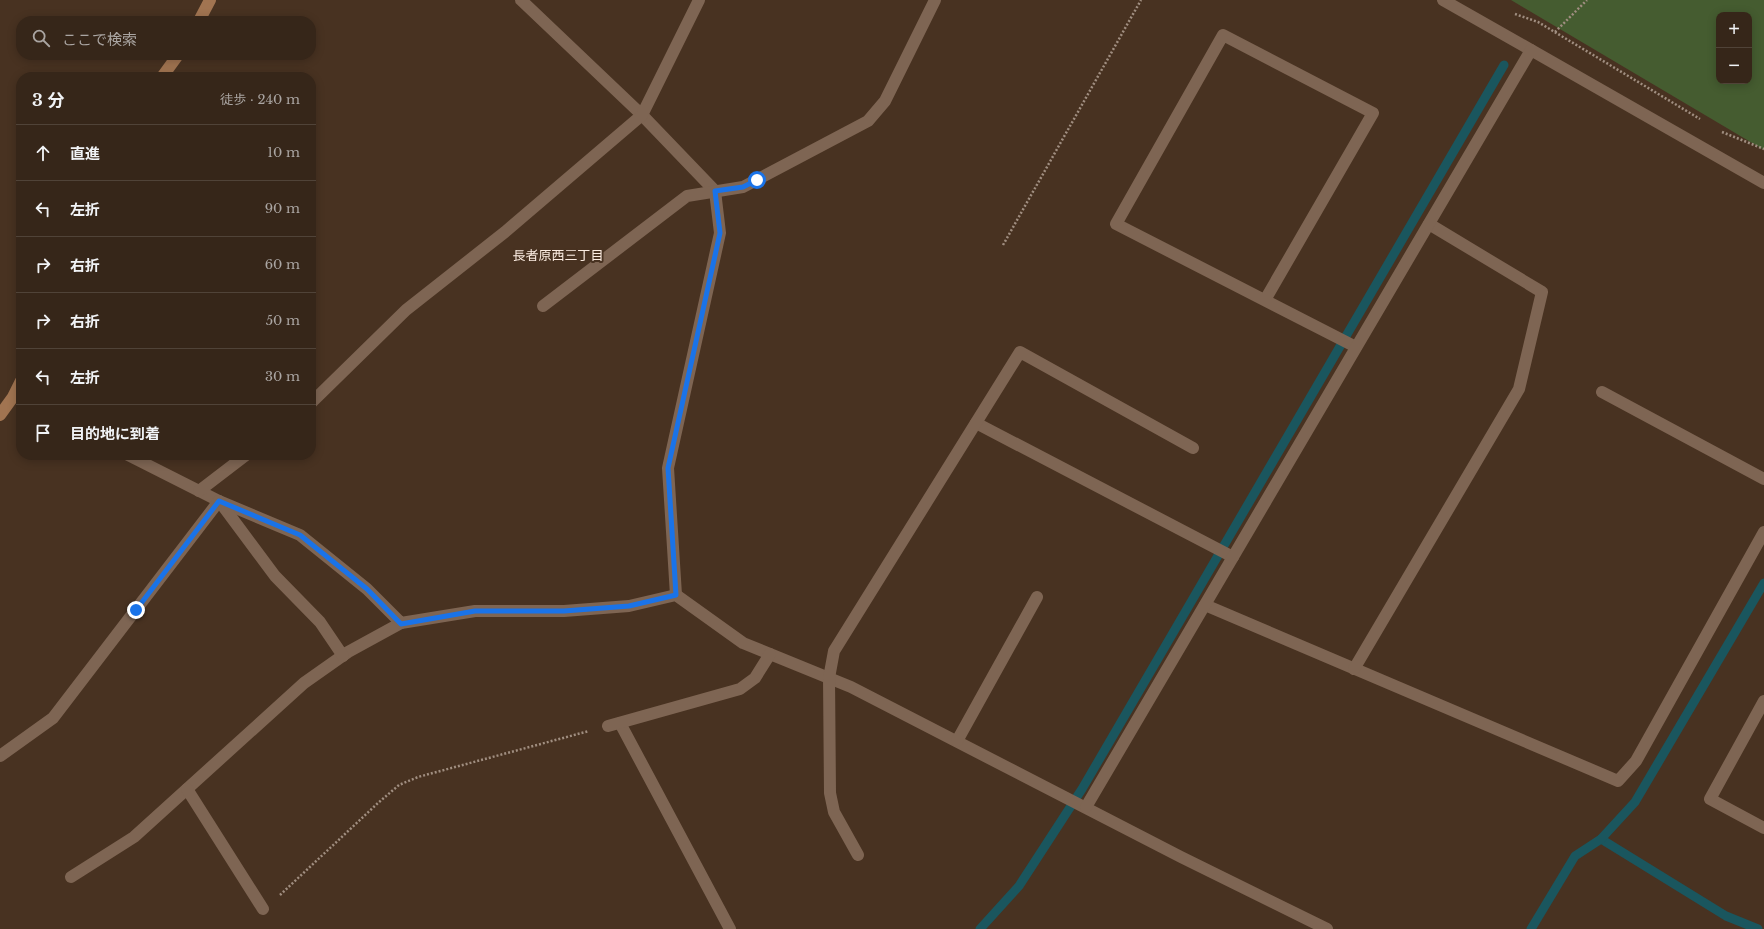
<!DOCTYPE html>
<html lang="ja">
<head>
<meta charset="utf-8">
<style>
  body { margin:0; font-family:"Libre Baskerville","Noto Sans JP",serif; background:#3d2e22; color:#f1f3f6 }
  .controls { position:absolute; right:12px; top:12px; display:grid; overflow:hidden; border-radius:8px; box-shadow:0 2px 10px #0003 }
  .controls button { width:36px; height:36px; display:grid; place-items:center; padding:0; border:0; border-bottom:1px solid #504338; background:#362619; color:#f1f3f6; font:20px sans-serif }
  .stop { position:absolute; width:12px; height:12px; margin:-9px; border:3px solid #1a73e8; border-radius:50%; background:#fff }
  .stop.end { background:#1a73e8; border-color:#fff; box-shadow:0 1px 4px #0008 }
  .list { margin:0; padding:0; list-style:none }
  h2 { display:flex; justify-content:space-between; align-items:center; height:52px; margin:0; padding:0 16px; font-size:17px }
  h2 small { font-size:13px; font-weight:400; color:#aaa5a2 }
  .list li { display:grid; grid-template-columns:26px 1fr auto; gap:12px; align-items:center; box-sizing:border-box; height:56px; padding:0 16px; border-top:1px solid #504338 }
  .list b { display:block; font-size:15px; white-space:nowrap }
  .list em { font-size:13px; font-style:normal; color:#aaa5a2 }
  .icon { flex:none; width:22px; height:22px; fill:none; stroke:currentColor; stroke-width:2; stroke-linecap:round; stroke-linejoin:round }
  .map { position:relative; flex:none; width:1764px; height:929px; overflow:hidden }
  .search { position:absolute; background:#362619; box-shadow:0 2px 10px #0003; left:16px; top:16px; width:300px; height:44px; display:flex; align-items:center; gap:10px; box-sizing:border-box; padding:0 14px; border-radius:16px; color:#aaa5a2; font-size:15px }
  .panel { position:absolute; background:#362619; box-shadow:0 2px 10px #0003; left:16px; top:72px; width:300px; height:388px; border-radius:16px }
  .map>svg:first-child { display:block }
</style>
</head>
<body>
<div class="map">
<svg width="1764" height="929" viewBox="0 0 1764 929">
  <rect width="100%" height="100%" fill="#483221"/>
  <path fill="#455c30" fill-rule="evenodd" d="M1511,0H1764V150ZM1719,15H1749V81H1719Z"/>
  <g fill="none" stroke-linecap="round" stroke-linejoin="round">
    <g stroke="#1a565e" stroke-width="9">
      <polyline points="1601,839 1726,916 1758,929"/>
      <polyline points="980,929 1019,886 1082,789 1504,65"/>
      <polyline points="1531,929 1575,856 1601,839 1635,802 1764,583"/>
    </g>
    <g stroke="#a08e80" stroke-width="2.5" stroke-dasharray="2 2" stroke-linecap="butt">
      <polyline points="1515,14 1538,22 1700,119"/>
      <polyline points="1555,32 1587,0"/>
      <polyline points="1722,132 1764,149"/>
      <polyline points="1003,245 1141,0"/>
      <polyline points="280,895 378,803 399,785 418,777 589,731"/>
    </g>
    <polyline stroke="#7e6553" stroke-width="12" points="71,877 134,837 304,683 348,652 401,623"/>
    <g stroke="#7e6553" stroke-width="12">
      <polyline points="521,0 642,115 715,191 720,233 668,468 676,595"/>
      <polyline points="1443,0 1531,50"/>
      <polyline points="1265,300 1373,113 1223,35 1116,224 1356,347"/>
      <polyline points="543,306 687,196 743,187 868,121 885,101 935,0"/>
      <polyline points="1602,392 1764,479"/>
      <polyline points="311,403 406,310 505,232 642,115 699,0"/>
      <polyline points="976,423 1233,557"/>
      <polyline points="128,455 219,501 300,535 367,589 401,623 475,611 564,611 629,606 676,595 743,643 851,687 1181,857 1327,929"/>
      <polyline points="199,491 246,455"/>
      <polyline points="220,502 275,576 320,622 343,656"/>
      <polyline points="1205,605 1618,781 1636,761 1764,532"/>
      <polyline points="1354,669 1519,389 1542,292 1429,224"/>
      <polyline points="1764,701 1710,799 1764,828"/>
      <polyline points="620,723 730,929"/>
      <polyline points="608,726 740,689 755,678 770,654"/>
      <polyline points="957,741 1037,597"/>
      <polyline points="0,756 53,718 219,501"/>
      <polyline points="187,789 263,909"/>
      <polyline points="1086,807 1531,50 1764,183"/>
      <polyline points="858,855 834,812 830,793 829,678 834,651 1020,352 1193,448"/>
    </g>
    <g stroke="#a17451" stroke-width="12">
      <polyline points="199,21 210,0"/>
      <polyline points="162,77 178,55"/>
      <polyline points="0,415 13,397 21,381"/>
    </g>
  </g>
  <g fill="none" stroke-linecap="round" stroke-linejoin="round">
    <polyline stroke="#1a73e8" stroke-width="5" points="136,610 219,501 300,535 367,589 401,624 475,611 564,611 629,606 676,595 668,468 720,233 715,191 743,187 757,180"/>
  </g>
  <g text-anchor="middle" stroke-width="4" stroke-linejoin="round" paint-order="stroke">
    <g font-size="13" fill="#fbece1" stroke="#483221">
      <text x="558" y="260">長者原西三丁目</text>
    </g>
  </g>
</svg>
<div class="controls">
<button>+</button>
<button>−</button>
</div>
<div class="stop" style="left:757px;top:180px"></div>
<div class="stop end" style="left:136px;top:610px"></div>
<div class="search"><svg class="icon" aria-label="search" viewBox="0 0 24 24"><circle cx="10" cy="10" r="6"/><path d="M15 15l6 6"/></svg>ここで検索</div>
<section class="panel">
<h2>3 分<small>徒歩 · 240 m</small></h2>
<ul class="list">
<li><svg class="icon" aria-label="ahead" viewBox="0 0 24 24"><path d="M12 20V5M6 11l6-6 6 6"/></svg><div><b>直進</b></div><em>10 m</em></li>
<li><svg class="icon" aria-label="left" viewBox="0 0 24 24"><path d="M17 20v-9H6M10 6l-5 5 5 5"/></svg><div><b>左折</b></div><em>90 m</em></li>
<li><svg class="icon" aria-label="right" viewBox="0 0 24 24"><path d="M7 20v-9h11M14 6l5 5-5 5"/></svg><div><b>右折</b></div><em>60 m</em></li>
<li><svg class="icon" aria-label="right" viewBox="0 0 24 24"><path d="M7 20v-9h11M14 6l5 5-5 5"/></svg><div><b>右折</b></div><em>50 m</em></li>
<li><svg class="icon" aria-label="left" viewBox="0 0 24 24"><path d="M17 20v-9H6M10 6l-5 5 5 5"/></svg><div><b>左折</b></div><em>30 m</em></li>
<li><svg class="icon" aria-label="arrive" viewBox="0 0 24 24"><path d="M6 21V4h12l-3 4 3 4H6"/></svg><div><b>目的地に到着</b></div></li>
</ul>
</section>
</div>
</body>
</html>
